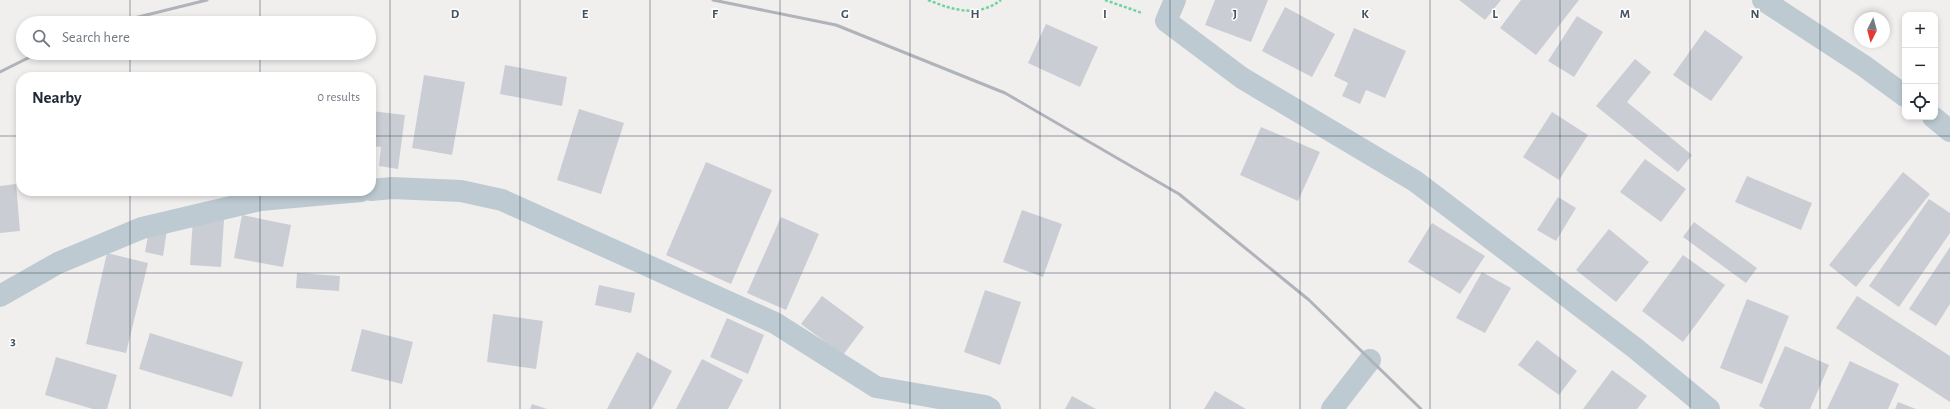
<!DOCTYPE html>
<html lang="en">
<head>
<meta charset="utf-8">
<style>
  body { margin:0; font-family:"Alegreya Sans",sans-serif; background:#f6f6f7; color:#1f2937 }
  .controls { position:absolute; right:12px; top:12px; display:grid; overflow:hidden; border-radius:8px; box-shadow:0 2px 6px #0003 }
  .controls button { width:36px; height:36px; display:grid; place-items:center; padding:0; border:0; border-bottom:1px solid #e0e1e3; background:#fff; color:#1f2937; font:20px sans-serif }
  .compass { position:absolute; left:1854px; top:12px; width:36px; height:36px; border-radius:50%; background:#fff; box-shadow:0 2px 6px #0003; rotate:186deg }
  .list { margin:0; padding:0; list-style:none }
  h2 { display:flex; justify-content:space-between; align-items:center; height:52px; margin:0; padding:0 16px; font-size:17px }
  h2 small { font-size:13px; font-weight:400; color:#747a83 }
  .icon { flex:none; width:22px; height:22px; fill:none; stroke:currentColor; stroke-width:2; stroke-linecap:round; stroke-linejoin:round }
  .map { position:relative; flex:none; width:1950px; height:409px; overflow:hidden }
  .search { position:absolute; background:#fff; box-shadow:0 2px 6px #0003; left:16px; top:16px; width:360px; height:44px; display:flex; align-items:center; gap:10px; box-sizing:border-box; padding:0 14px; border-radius:22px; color:#747a83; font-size:15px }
  .panel { position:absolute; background:#fff; box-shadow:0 2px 6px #0003; left:16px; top:72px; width:360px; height:124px; border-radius:16px }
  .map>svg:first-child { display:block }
</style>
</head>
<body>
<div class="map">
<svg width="1950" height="409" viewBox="0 0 1950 409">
  <rect width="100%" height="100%" fill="#f1eeee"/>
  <g fill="#caced4">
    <polygon points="1215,0 1268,0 1251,42 1205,25"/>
    <polygon points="1459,0 1501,0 1485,20"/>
    <polygon points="1521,0 1579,0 1536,55 1500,28"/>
    <polygon points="1285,7 1335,34 1312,77 1262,51"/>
    <polygon points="1577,16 1603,32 1574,77 1548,61"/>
    <polygon points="1046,24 1098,47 1080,87 1028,63"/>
    <polygon points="1354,28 1406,51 1385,98 1366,90 1360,104 1342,96 1348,83 1334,76"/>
    <polygon points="1705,30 1743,57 1711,101 1673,75"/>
    <polygon points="1635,59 1651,72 1627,102 1692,155 1678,172 1596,106"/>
    <polygon points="505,65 567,77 562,106 500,94"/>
    <polygon points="424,75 465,82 452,155 412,148"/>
    <polygon points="579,109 624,123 601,194 557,180"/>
    <polygon points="371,111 405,115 398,169 379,166 381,147 371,146"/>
    <polygon points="1552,112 1588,135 1559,180 1523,157"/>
    <polygon points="1261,127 1320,152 1298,201 1240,175"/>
    <polygon points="1645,159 1686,189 1661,222 1620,192"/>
    <polygon points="706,162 772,190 731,284 666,255"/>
    <polygon points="1903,172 1930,194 1856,287 1829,265"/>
    <polygon points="1747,176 1812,203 1801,230 1735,202"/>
    <polygon points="16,184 20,231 0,233 0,186"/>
    <polygon points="1558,197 1576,208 1556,241 1537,230"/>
    <polygon points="1929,199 1950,213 1950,233 1899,307 1869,286"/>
    <polygon points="1022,210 1062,224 1043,277 1003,262"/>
    <polygon points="242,215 291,225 283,267 234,258"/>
    <polygon points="781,217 819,234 786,310 747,293"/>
    <polygon points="193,218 224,220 221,267 190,265"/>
    <polygon points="1694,222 1757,268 1746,283 1683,237"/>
    <polygon points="1432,223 1485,256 1460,294 1408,262"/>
    <polygon points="150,226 167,230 163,256 145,252"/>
    <polygon points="1609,229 1649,262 1616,302 1576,270"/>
    <polygon points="1950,247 1950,304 1936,326 1909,309"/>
    <polygon points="107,253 148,263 126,353 86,344"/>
    <polygon points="1683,255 1725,285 1683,342 1642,311"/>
    <polygon points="1482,272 1511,288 1485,333 1456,318"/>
    <polygon points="297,273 340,276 339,291 296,288"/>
    <polygon points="599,285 635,293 631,313 595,305"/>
    <polygon points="985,290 1021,302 1000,365 964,352"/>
    <polygon points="822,296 864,327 843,355 801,324"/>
    <polygon points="1857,296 1950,356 1950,402 1836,328"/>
    <polygon points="1747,299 1789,316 1762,384 1720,368"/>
    <polygon points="493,314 543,321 536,369 487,362"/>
    <polygon points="727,318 764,335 748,374 710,357"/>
    <polygon points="362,329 413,342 402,384 351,371"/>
    <polygon points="150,333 243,362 232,397 139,369"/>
    <polygon points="1537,340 1577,371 1559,395 1518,365"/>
    <polygon points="1785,346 1829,365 1810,409 1765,409 1759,406"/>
    <polygon points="637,352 672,371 652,409 607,409"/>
    <polygon points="56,357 117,375 107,409 93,409 45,395"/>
    <polygon points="702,359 743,380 728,409 676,409"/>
    <polygon points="1850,361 1899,384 1888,409 1827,409"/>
    <polygon points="1612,370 1647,396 1637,409 1583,409"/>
    <polygon points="1215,391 1246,409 1204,409"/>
    <polygon points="1072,396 1096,409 1065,409"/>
    <polygon points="1898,402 1916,409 1895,409"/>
    <polygon points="532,404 547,409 530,409"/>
  </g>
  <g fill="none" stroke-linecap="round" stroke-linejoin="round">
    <g stroke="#6bd69c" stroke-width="2.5" stroke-dasharray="3 2" stroke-linecap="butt">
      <path d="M928,0C953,10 977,18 1001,0"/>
      <polyline points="1105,0 1142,13"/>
    </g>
    <g stroke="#bdcad2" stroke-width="22">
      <polyline points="1175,0 1166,21 1242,78 1415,181 1635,348 1709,409"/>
      <polyline points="1763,0 1864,66 1905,96"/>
      <polyline points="1933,117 1950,131"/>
      <polyline points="371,190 392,188 461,191 502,200 775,323 876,387 985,406 990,409"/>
      <polyline points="0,296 58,263 142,228 260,200 361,191"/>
      <polyline points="1332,409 1370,360"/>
    </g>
    <g stroke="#b0b4ba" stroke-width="3">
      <polyline points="713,0 836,25 1005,93 1179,194 1309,300 1421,409"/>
      <polyline points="114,23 207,0"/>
      <polyline points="0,72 38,53"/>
    </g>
  </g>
  <path fill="none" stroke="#44535e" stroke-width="1" stroke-opacity="0.55" d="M130,0V23M260,0V23M390,0V409M520,0V409M650,0V409M780,0V409M910,0V409M1040,0V409M1170,0V409M1300,0V409M1430,0V409M1560,0V409M1690,0V409M1820,0V409M130,53V77M260,53V77M0,136H21M371,136H1950M130,191V409M260,191V409M0,273H1950"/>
  <g font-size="13" text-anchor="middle" font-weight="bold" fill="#44535e" stroke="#fff" stroke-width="3" stroke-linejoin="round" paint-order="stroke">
    <text x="455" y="18">D</text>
    <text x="585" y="18">E</text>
    <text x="715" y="18">F</text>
    <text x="845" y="18">G</text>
    <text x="975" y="18">H</text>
    <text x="1105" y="18">I</text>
    <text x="1235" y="18">J</text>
    <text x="1365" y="18">K</text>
    <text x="1495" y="18">L</text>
    <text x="1625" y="18">M</text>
    <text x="1755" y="18">N</text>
    <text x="13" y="345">3</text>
  </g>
</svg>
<div class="controls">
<button>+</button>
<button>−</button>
<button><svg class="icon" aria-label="locate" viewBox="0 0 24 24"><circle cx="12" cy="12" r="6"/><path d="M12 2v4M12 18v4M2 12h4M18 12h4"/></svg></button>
</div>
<svg class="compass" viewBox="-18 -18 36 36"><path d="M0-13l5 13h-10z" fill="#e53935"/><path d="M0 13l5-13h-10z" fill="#747a83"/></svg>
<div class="search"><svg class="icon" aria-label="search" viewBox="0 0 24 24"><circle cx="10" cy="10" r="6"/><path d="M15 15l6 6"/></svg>Search here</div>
<section class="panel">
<h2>Nearby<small>0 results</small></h2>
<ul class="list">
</ul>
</section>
</div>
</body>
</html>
